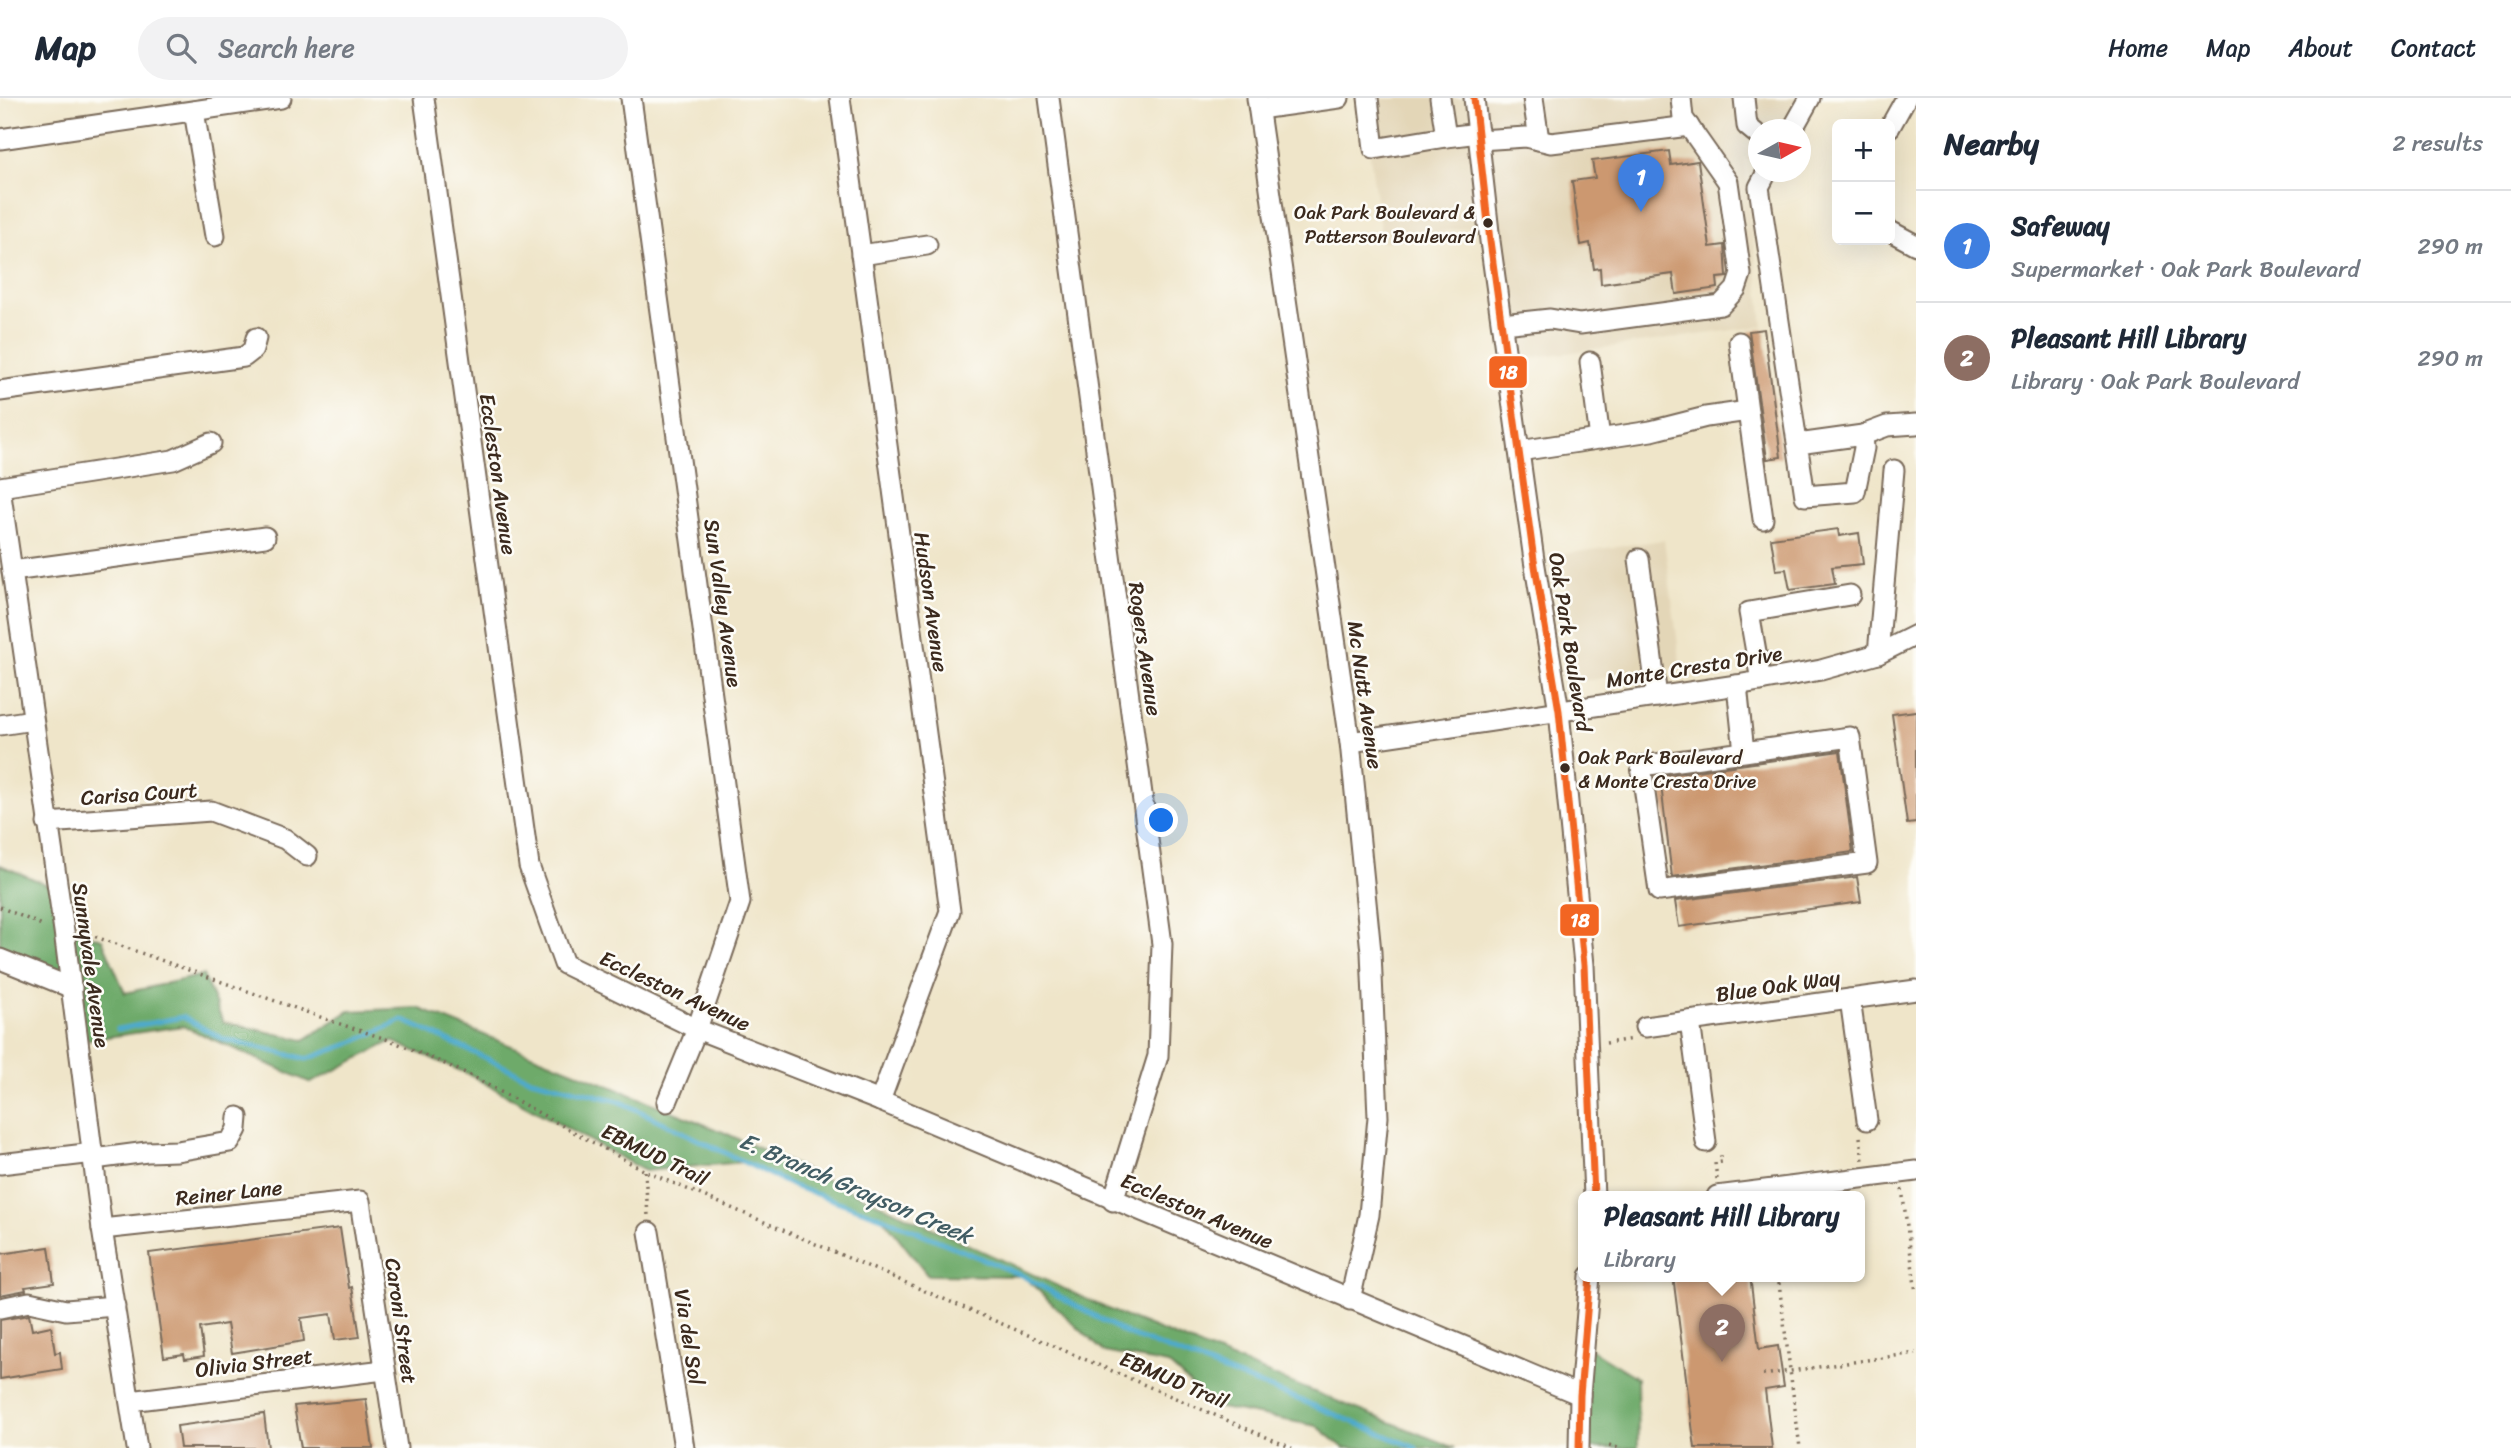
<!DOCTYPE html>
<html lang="en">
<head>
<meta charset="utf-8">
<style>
  body { margin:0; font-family:Sriracha,sans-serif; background:#f2f2f3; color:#1f2937 }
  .controls { position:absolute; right:21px; top:21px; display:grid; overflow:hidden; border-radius:10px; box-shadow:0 7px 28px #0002 }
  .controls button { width:63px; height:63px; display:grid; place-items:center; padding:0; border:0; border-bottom:2px solid #e0e1e3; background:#fff; color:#1f2937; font:35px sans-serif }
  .compass { position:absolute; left:1748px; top:21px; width:63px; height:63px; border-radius:50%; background:#fff; box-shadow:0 7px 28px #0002; rotate:82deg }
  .you { position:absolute; left:1162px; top:723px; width:24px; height:24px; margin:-18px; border:5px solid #fff; border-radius:50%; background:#1a73e8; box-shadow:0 0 0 10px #1a73e833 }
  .badge { display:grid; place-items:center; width:46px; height:46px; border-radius:50%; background:#b5179e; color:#fff; font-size:23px; font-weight:700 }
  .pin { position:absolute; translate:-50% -58px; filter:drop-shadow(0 2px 4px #0008) }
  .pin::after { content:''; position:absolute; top:37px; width:24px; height:21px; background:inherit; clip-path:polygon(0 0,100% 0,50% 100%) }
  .popup { position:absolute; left:1578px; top:1093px; width:287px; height:91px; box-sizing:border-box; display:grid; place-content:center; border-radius:10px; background:#fff; filter:drop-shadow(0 2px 5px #0005); font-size:23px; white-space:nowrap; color:#747a83 }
  .popup b { font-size:26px; color:#1f2937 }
  .popup::after { content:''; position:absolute; left:50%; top:100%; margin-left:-14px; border:14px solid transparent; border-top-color:#fff }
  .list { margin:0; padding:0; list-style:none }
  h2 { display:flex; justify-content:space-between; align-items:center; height:91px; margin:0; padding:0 28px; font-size:30px }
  h2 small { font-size:23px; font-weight:400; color:#747a83 }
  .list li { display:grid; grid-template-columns:46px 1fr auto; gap:21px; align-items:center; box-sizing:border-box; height:112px; padding:0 28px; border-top:2px solid #e0e1e3 }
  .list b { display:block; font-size:26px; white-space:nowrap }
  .list p { margin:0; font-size:23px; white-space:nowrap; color:#747a83 }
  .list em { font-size:23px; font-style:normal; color:#747a83 }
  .icon { flex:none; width:38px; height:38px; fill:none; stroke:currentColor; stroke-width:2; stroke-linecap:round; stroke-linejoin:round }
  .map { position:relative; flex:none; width:1916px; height:1350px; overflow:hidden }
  header { display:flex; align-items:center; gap:42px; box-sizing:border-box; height:98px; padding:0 35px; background:#fff; border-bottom:2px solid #e0e1e3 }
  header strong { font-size:33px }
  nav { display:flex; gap:38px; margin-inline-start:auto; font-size:24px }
  .search { width:490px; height:63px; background:#f2f2f3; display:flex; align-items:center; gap:18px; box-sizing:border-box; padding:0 24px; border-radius:38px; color:#747a83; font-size:26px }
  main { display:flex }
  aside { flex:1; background:#fff }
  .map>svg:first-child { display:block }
</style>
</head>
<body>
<header>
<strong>Map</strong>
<div class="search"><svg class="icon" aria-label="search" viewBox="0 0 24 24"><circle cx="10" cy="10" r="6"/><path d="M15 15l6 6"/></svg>Search here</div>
<nav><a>Home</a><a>Map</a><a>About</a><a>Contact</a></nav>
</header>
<main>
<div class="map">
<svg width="1916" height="1350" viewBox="0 0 1916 1350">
  <rect width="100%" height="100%" fill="#fdfcf7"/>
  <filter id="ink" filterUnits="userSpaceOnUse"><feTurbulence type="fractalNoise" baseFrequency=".0143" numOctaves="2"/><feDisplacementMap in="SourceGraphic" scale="14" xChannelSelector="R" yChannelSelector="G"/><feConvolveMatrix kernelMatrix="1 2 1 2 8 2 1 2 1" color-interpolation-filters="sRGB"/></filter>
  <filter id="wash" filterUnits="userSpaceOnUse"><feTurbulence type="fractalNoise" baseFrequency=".00686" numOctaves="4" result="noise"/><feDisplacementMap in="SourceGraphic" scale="28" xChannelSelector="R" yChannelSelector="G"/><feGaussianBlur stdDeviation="1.57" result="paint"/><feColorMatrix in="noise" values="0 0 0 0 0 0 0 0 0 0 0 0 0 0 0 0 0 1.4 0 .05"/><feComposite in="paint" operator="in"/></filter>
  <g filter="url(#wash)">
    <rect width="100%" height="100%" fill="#efe5c9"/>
    <g fill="#e3d6b7">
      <polygon points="1362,0 1810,0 1792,31 1758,32 1758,69 1744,60 1763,228 1507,263 1488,126 1382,144"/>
      <polygon points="1664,442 1681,569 1583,583 1577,574 1562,456"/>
    </g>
    <g fill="#6eaa6a" stroke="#546a44" stroke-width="2">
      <polygon points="0,767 55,790 64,833 78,833 102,841 125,895 203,877 223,924 304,942 349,913 418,910 723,1034 1121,1217 1455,1350 1344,1350 1317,1328 1215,1309 1168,1266 1104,1254 1023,1178 928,1177 882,1119 793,1088 743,1064 645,1073 468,976 392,943 311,985 183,928 79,943 71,882 0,852"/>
      <polygon points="1585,1248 1637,1280 1638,1350 1579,1350"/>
    </g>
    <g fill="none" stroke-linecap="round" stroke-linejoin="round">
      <polyline stroke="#4daacc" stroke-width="5" points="118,931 183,919 223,941 307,961 349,946 403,922 531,981 619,1003 793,1088 882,1119 1023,1178 1127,1236 1305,1304 1416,1350"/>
    </g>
    <g id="blocks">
      <g fill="#cc986f">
        <polygon points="1669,53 1671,67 1698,63 1710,149 1725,147 1727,179 1717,180 1718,190 1676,196 1673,176 1601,186 1600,170 1594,171 1590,145 1581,147 1572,83 1595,80 1592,63"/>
        <polygon points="1764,231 1781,359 1767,361 1749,233"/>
        <polygon points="1838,431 1839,438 1859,435 1863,466 1832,469 1835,486 1790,492 1786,471 1776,472 1771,440"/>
        <polygon points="1916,613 1916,725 1907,726 1892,616"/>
        <polygon points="1840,653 1853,754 1672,779 1660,678"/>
        <polygon points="1857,779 1861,804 1679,829 1675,803"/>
        <polygon points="340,1130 349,1190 352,1189 360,1239 335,1242 331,1216 301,1220 304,1243 232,1255 227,1226 200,1230 204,1258 185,1261 184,1256 164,1259 149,1155"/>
        <polygon points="49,1149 54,1185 25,1189 26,1192 0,1197 0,1156"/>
        <polygon points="1673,1178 1750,1178 1759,1251 1778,1248 1784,1289 1765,1292 1772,1350 1695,1350"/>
        <polygon points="29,1217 32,1232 51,1228 55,1255 60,1254 62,1271 0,1281 0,1222"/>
        <polygon points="366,1301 373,1350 301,1350 294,1308"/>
        <polygon points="264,1316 268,1350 180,1350 177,1328"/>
      </g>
    </g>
  </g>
  <g filter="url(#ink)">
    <use href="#blocks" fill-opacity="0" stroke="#7a6b5a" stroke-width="2"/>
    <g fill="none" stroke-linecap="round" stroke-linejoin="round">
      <g stroke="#7a6b5a" stroke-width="23">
        <g id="minor">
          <polyline points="424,0 529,768 564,866 697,931 880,1003 1580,1297"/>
          <polyline points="631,0 740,804 697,931 667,1004"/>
          <polyline points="840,0 950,813 880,1003"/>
          <polyline points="1049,0 1162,846 1158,958 1113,1103"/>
          <polyline points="1257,0 1350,644 1371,854 1378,1019 1369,1117 1350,1202"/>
          <polyline points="1368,0 1374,51 1446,39"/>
          <polyline points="1440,0 1446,39 1479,35"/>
          <polyline points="1474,0 1490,143 1534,462 1559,613 1584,867 1594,1098"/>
          <polyline points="1533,0 1539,42"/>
          <polyline points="1744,0 1747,28 1758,37"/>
          <polyline points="1259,11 1339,0"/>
          <polyline points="194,13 215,138"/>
          <polyline points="1890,29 1906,0"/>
          <polyline points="1792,32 1810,0"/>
          <polyline points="0,41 281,0"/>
          <polyline points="1479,42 1526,39 1551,45 1689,28"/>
          <polyline points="1767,74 1759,89 1805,398 1855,394 1864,350 1863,337 1798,346"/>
          <polyline points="1890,133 1916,147"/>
          <polyline points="861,157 927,147"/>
          <polyline points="1502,226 1550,221 1580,226 1721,207 1736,191 1741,176 1728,84 1683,20 1681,0"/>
          <polyline points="1739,244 1748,313"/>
          <polyline points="1590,264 1600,341"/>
          <polyline points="0,293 244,259 253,252 256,240"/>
          <polyline points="1863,337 1887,328 1916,326"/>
          <polyline points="1519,353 1651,333 1706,319 1748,313 1763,421"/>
          <polyline points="0,389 173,362 211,345"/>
          <polyline points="0,390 64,833 102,1131 137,1350"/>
          <polyline points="1639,461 1657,599"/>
          <polyline points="12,473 265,439"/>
          <polyline points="1878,556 1894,372"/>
          <polyline points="1761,583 1749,514 1850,497"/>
          <polyline points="1737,587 1744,654 1641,668 1659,793 1867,765 1850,639 1744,654"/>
          <polyline points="0,627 33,622"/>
          <polyline points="1350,644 1737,587 1821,572 1878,556 1916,537"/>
          <polyline points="47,725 211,713 285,741 307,758"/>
          <polyline points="0,861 72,890"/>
          <polyline points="1850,901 1867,1022"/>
          <polyline points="1690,923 1706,1044"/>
          <polyline points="1645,929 1916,892"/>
          <polyline points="94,1061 147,1054 177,1053 230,1044 237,1031 238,1019"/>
          <polyline points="0,1066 94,1055"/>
          <polyline points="1717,1098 1916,1073"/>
          <polyline points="102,1131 360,1103 397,1350"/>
          <polyline points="649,1134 684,1350"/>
          <polyline points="0,1210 29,1204 66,1212 115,1208"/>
          <polyline points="130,1303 384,1272"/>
          <polyline points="1579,1350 1580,1297 1590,1178"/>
        </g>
      </g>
      <g stroke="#7a6b5a" stroke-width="3.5" stroke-dasharray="2 5" stroke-linecap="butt">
        <polyline points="0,809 44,828"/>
        <polyline points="82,834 337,925 392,943 468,976 645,1073 1292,1350"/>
        <polyline points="1606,945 1633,941"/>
        <polyline points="1860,1039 1863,1063"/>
        <polyline points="645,1073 648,1118"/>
        <polyline points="1717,1081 1715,1065 1722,1064 1720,1053"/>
        <polyline points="1902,1091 1916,1195"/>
        <polyline points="1778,1178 1800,1350"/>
        <polyline points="1763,1277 1916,1255"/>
        <polyline points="1609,1347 1618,1350"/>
      </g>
      <use href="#minor" stroke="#fff" stroke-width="19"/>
      <g stroke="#fdfcf7" stroke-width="12">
        <g id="bus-1">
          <polyline points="1474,0 1490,143 1534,462 1559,613 1584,867 1594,1098"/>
          <polyline points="1579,1350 1580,1297 1590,1178"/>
        </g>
      </g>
      <use href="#bus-1" stroke="#f26522" stroke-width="7"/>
    </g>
  </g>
  <g fill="#3b2a1e" stroke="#fdfcf7" stroke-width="2.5">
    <circle cx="1488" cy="125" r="6"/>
    <circle cx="1565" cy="670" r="6"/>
  </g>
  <g text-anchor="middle" stroke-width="5" stroke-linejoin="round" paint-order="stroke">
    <g font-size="19" fill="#3b2a1e" stroke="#fdfcf7" text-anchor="end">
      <text x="1475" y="121">Oak Park Boulevard &amp;<tspan x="1475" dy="24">Patterson Boulevard</tspan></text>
      <text x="1578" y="666" text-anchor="start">Oak Park Boulevard<tspan x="1578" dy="24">&amp; Monte Cresta Drive</tspan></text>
    </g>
    <g font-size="21" fill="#3b2a1e" stroke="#fdfcf7">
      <text transform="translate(498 376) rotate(82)" y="7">Eccleston Avenue</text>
      <text transform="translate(931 504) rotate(82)" y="7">Hudson Avenue</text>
      <text transform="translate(723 505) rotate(82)" y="7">Sun Valley Avenue</text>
      <text transform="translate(1570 544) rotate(81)" y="7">Oak Park Boulevard</text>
      <text transform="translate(1145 551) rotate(82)" y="7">Rogers Avenue</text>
      <text transform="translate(1694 569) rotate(-9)" y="7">Monte Cresta Drive</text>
      <text transform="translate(1365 597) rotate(82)" y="7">Mc Nutt Avenue</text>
      <text transform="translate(139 696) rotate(-4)" y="7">Carisa Court</text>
      <text transform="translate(91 867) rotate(82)" y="7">Sunnyvale Avenue</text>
      <text transform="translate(1778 888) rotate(-8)" y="7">Blue Oak Way</text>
      <text transform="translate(675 893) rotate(25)" y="7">Eccleston Avenue</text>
      <text transform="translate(655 1057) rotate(26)" y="7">EBMUD Trail</text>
      <text transform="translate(229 1095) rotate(-6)" y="7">Reiner Lane</text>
      <text transform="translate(1197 1113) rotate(23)" y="7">Eccleston Avenue</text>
      <text transform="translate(401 1223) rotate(82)" y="7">Caroni Street</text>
      <text transform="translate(689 1239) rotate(81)" y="7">Via del Sol</text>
      <text transform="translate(254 1265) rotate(-7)" y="7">Olivia Street</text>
      <text transform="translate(1174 1282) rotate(23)" y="7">EBMUD Trail</text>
    </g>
    <g font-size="23" font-style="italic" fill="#425d64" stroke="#fdfcf7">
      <text transform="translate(856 1090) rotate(23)" y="8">E. Branch Grayson Creek</text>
    </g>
  </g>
  <g stroke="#fdfcf7" stroke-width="2.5">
    <rect x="1488" y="257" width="40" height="34" rx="7" fill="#f26522"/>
    <rect x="1559" y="805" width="41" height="34" rx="7" fill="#f26522"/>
  </g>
  <g font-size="19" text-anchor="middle" font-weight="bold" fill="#fff">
    <text x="1508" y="281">18</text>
    <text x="1580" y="829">18</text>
  </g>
</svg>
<div class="controls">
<button>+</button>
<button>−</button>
</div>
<svg class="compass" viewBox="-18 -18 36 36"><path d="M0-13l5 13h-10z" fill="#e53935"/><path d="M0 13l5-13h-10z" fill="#747a83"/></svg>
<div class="you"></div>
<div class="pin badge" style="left:1641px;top:114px;background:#3f7fe0">1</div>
<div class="pin badge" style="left:1722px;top:1264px;background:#8d6e63">2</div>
<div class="popup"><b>Pleasant Hill Library</b>Library</div>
</div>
<aside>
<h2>Nearby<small>2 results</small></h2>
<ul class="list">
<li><span class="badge" style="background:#3f7fe0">1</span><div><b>Safeway</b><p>Supermarket · Oak Park Boulevard</p></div><em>290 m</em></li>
<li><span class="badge" style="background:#8d6e63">2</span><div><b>Pleasant Hill Library</b><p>Library · Oak Park Boulevard</p></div><em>290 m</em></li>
</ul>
</aside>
</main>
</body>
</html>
